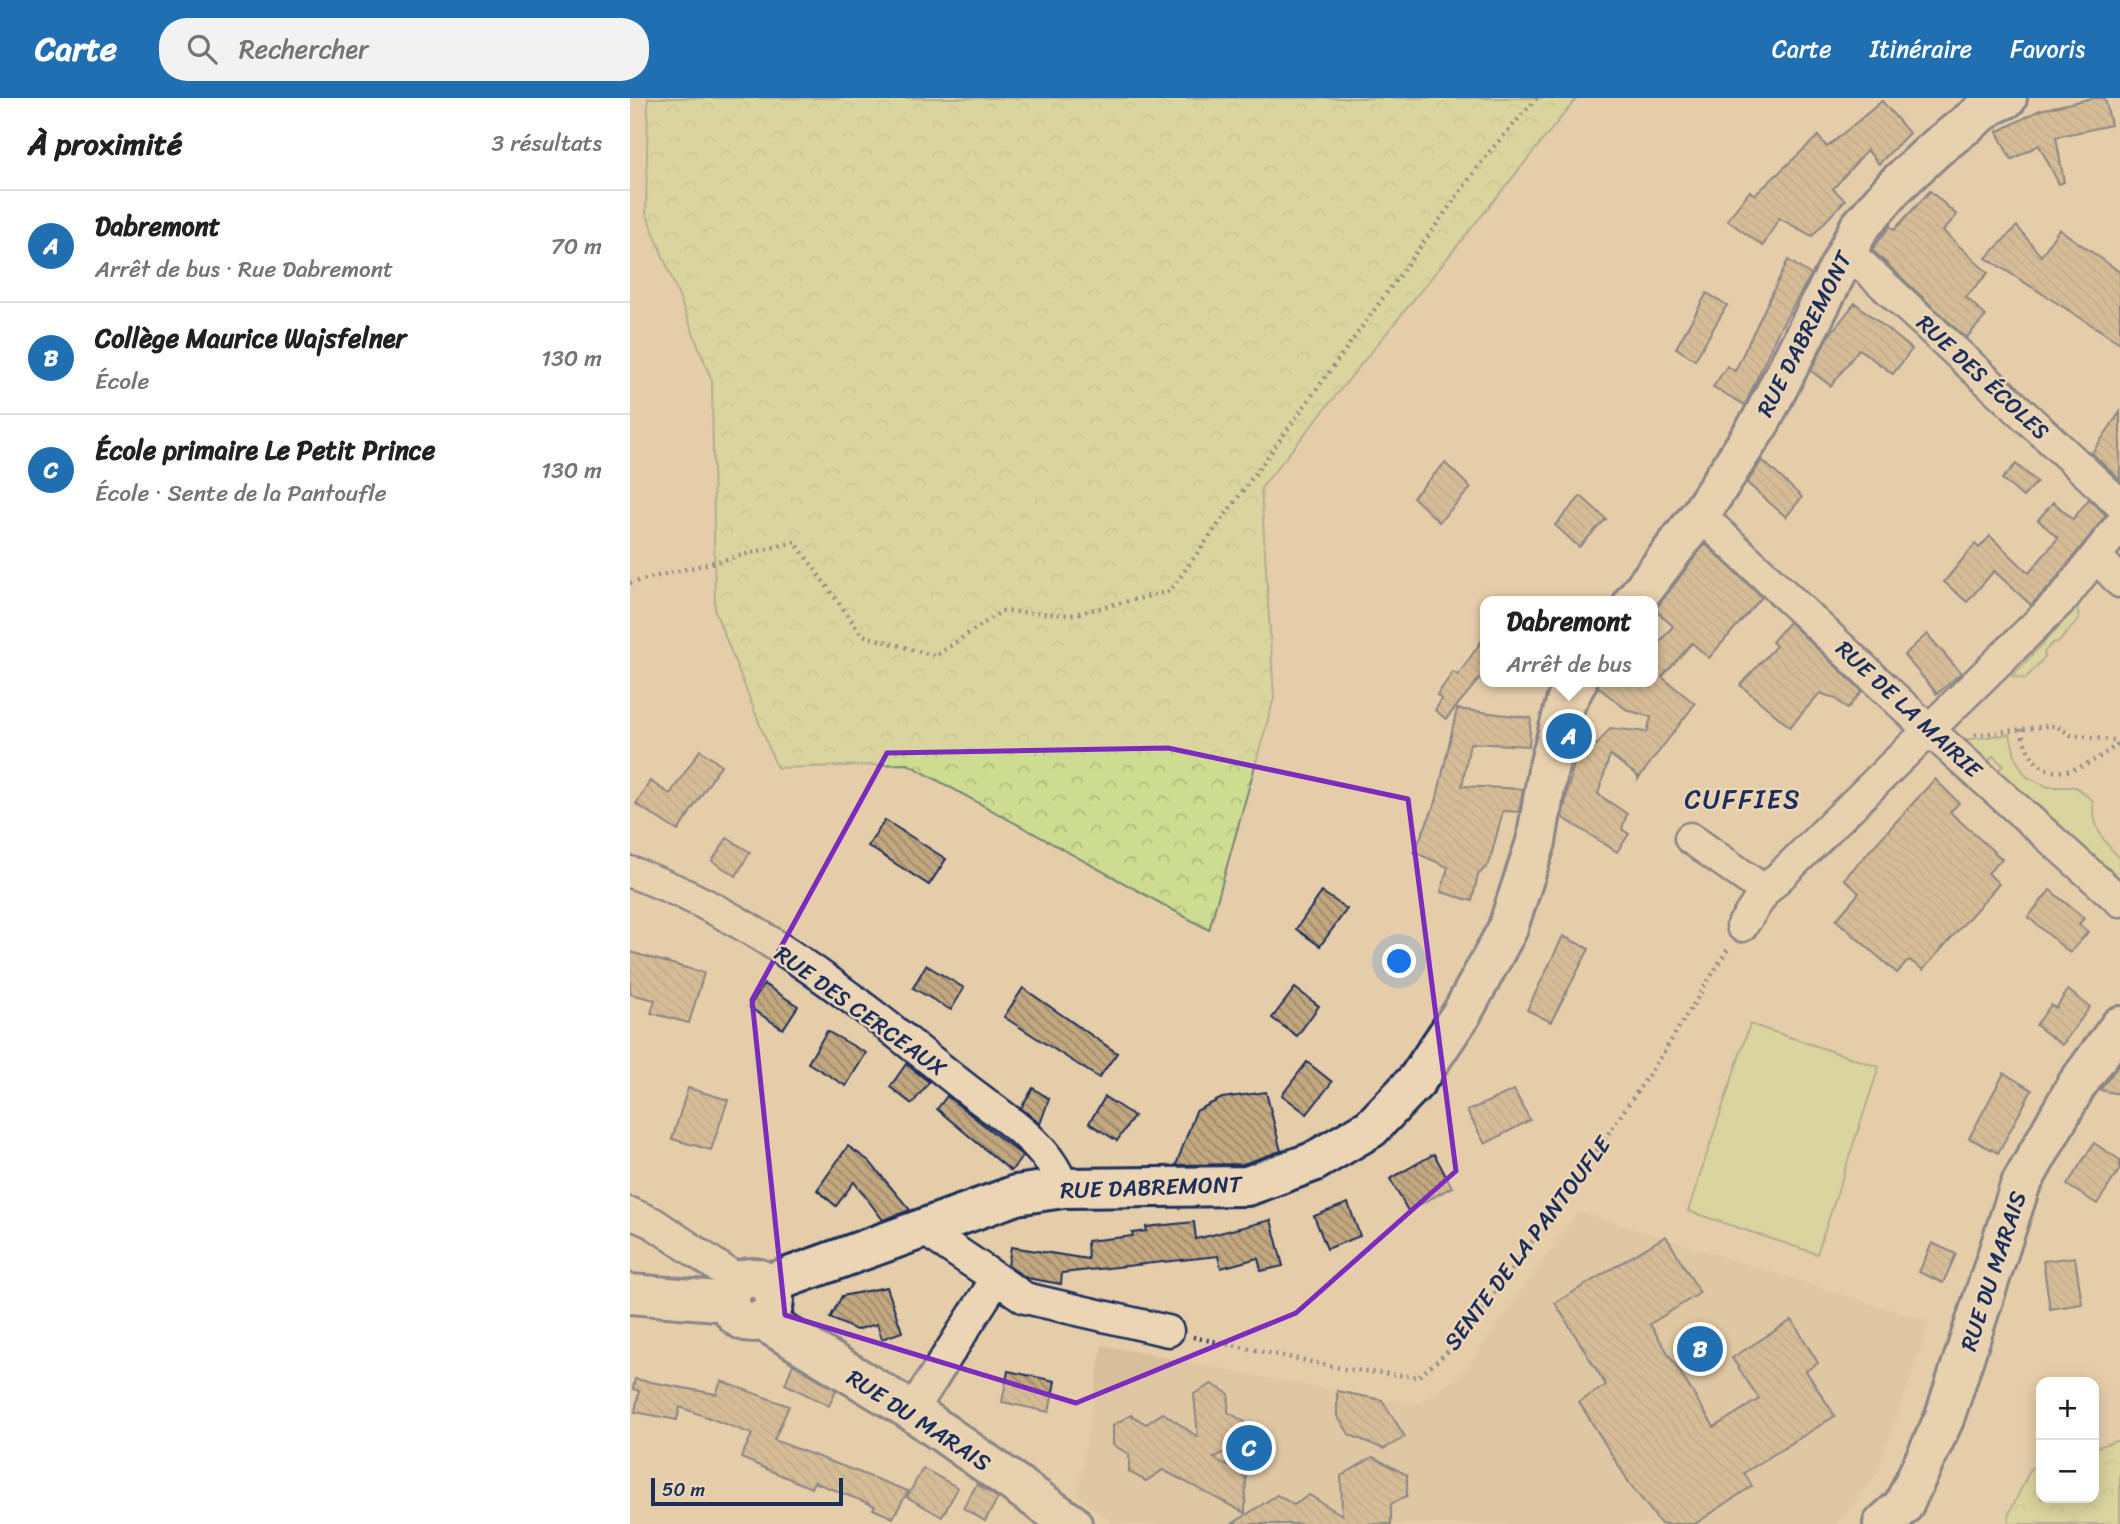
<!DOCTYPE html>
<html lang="fr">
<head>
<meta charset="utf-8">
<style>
  body { margin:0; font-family:Sriracha,sans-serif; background:#f2f2f2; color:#202124 }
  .controls { position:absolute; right:21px; bottom:21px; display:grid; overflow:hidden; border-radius:14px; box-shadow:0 4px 18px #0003 }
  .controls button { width:63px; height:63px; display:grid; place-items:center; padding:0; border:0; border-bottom:2px solid #e0e0e0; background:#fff; color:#202124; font:35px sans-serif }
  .scale { position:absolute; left:21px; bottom:18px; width:192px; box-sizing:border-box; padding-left:7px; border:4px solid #1b2f5e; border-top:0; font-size:19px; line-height:24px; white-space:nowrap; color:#1b2f5e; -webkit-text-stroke:5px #ecd5b4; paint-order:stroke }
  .you { position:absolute; left:770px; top:864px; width:24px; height:24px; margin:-18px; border:5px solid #fff; border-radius:50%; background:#1a73e8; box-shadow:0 0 0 10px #1a73e833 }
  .badge { display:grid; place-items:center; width:46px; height:46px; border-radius:50%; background:#1f6fb2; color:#fff; font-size:23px; font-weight:700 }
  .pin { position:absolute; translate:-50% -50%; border:4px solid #fff; box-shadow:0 2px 7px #0006 }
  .popup { position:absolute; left:850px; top:498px; width:178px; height:91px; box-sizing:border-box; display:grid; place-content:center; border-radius:14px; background:#fff; filter:drop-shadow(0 2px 5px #0005); font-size:23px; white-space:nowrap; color:#757577 }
  .popup b { font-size:26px; color:#202124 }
  .popup::after { content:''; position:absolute; left:50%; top:100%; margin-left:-14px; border:14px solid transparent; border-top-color:#fff }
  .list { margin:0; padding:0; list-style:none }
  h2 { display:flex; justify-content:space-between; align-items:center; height:91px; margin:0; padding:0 28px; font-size:30px }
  h2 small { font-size:23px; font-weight:400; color:#757577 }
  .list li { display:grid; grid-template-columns:46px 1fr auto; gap:21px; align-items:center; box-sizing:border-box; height:112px; padding:0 28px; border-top:2px solid #e0e0e0 }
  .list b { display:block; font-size:26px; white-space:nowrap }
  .list p { margin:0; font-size:23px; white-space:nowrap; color:#757577 }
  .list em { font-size:23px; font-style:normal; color:#757577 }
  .icon { flex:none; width:38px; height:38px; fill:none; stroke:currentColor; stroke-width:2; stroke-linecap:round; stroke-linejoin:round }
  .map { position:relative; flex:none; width:1490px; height:1426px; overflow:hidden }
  header { display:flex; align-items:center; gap:42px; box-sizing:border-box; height:98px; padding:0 35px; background:#1f6fb2; color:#fff }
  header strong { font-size:33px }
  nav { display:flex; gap:38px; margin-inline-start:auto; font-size:24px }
  .search { width:490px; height:63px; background:#f2f2f2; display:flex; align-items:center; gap:18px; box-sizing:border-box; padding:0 24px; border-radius:28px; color:#757577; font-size:26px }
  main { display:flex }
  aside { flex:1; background:#fff }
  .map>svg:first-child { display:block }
</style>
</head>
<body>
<header>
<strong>Carte</strong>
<div class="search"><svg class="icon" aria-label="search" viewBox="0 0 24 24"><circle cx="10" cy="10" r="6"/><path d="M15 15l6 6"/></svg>Rechercher</div>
<nav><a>Carte</a><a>Itinéraire</a><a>Favoris</a></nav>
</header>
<main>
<aside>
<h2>À proximité<small>3 résultats</small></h2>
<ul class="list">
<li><span class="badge">A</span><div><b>Dabremont</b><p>Arrêt de bus · Rue Dabremont</p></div><em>70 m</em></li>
<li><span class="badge">B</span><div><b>Collège Maurice Wajsfelner</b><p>École</p></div><em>130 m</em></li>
<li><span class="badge">C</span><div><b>École primaire Le Petit Prince</b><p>École · Sente de la Pantoufle</p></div><em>130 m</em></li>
</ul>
</aside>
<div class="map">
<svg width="1490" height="1426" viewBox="0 0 1490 1426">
  <defs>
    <pattern id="forest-crowns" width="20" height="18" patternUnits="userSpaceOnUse" patternTransform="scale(1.75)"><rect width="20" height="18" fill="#cddc90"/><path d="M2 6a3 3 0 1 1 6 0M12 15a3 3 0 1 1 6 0" fill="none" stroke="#afbd7f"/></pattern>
    <pattern id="building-back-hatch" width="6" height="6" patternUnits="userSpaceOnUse" patternTransform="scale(1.75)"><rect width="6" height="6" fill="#c2a77f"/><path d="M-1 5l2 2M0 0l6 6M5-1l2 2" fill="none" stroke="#9d886b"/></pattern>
  </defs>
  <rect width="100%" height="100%" fill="#e6cdaa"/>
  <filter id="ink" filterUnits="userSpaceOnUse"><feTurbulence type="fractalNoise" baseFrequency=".0143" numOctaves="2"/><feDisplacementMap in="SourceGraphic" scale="14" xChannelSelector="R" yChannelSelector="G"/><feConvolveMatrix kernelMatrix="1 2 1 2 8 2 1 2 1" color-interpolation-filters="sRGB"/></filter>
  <g filter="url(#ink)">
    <polygon fill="#d7bf9c" points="948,1113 1300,1224 1248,1374 1215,1418 1204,1426 484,1426 447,1398 472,1247 752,1302 790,1304 830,1278"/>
    <g fill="#cddc90" stroke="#748677" stroke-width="2">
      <polygon points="1447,509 1449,521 1428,545 1424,544 1414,554 1415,559 1395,581 1382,578"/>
      <path d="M1380,636L1386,662L1397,679L1418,689H1446L1463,703C1463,729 1472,743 1490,760V787L1367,674L1373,667L1363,658L1357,664L1334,642Z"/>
      <polygon points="1120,926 1249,969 1187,1156 1058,1113"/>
    </g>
    <g fill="url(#forest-crowns)" stroke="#748677" stroke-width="2">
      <polygon points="18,0 947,0 631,390 644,600 579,832 278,666 147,670 85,513 82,283 16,115"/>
      <polygon points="1490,1342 1490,1426 1380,1426 1378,1418 1401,1370 1411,1367 1411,1400 1464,1400 1464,1350"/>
    </g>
    <g fill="url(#building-back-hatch)" stroke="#1b2f5e" stroke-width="2">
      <polygon points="1463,0 1475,0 1481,27 1426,39 1434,84 1429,86 1409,47 1381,62 1367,34 1410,12"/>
      <polygon points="1252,3 1279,35 1249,66 1237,52 1203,91 1215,102 1182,138 1149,120 1133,148 1097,122 1120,93 1125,97 1188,38 1197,49"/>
      <polygon points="1300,93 1327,117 1313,133 1358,175 1336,199 1356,218 1336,240 1242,152 1260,128 1264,132"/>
      <polygon points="1387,128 1411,158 1429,131 1490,174 1490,245 1356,160"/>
      <polygon points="1158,162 1181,177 1148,234 1115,307 1083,289 1097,268 1105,273"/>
      <polygon points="1077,195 1097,207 1065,262 1046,250"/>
      <polygon points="1225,205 1282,251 1263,276 1229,251 1201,288 1181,273 1197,240"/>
      <polygon points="1490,314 1490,382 1462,355"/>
      <polygon points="1132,362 1172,399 1156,419 1117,385"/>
      <polygon points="815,365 841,390 809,424 783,399"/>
      <polygon points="1386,366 1407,384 1393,399 1372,381"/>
      <polygon points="951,398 976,421 949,449 925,427"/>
      <polygon points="1459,401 1476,417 1421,487 1401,507 1364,473 1337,504 1314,484 1345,446 1349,450 1360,438 1399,475 1428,440 1408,422 1423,404 1443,421"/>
      <polygon points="1075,446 1132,499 1079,560 1062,545 1032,579 1065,606 1008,681 1008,678 980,657 968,696 997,716 992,731 999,736 987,754 932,719 950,637 967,647 980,630 1017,634 1021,619 997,612 968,589 969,584 1023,584 1023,552 1043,528 1025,512"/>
      <polygon points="1159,524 1232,593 1217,611 1206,601 1190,595 1160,629 1110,587 1146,548 1142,544"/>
      <polygon points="1297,536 1331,575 1307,596 1274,557"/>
      <polygon points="855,538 855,574 816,621 805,612 812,601 807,597 823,574 828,577"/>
      <polygon points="827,611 901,620 899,648 840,645 832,688 893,691 889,714 873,713 859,766 848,777 842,803 811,794 818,769 784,754 806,704"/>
      <polygon points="70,652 91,667 48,733 6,706 20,683 40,696"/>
      <polygon points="1305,681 1329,705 1320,714 1372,761 1358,775 1369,786 1293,872 1279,862 1267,875 1206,822 1229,795 1214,781"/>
      <polygon points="255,722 316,761 299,787 238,748"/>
      <polygon points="97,740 120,754 106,778 82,763"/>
      <polygon points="1420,792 1454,820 1449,826 1458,834 1440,855 1398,819"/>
      <polygon points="692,794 717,811 690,848 666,831"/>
      <polygon points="933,838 959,851 921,924 897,912"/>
      <polygon points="0,854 74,875 59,925 21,915 25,902 0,896"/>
      <polygon points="296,867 334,890 321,912 283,890"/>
      <polygon points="134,886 168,908 153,931 119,909"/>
      <polygon points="393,890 487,955 469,980 374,919"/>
      <polygon points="665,890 689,908 667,938 642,920"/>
      <polygon points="1438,892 1460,909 1432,947 1406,927 1421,907 1426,910"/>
      <polygon points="197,933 236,955 216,988 178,965"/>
      <polygon points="677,964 702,984 677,1016 652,997"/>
      <polygon points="1490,965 1490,996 1470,992"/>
      <polygon points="276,966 299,984 282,1006 260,989"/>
      <polygon points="1374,975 1402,992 1368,1055 1339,1040"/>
      <polygon points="58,990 98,1002 81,1052 42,1041"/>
      <polygon points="403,990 419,1001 410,1026 391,1010"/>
      <polygon points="884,992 900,1022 855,1046 837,1013"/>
      <polygon points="636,994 651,1053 613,1066 546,1067 566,1013 592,1000"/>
      <polygon points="317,998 393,1058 381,1073 307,1011"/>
      <polygon points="475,999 504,1018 487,1043 459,1025"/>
      <polygon points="1464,1045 1490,1062 1490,1071 1467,1106 1437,1087"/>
      <polygon points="218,1048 239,1063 280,1112 253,1122 224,1084 206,1108 187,1092"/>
      <polygon points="804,1056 822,1089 778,1113 760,1081"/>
      <polygon points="718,1105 730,1138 697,1151 684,1118"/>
      <polygon points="641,1122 653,1168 631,1173 628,1160 591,1170 588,1158 432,1175 431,1186 397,1180 378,1168 381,1149 458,1161 457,1143 503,1138 502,1135 517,1133 516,1129 564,1124 566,1141"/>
      <polygon points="1036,1138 1070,1195 1020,1226 1084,1329 1129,1301 1102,1260 1162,1222 1188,1265 1176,1273 1205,1318 1114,1375 1122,1388 1065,1426 1031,1426 1000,1386 949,1304 976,1287 925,1205"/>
      <polygon points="1302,1145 1326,1156 1313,1185 1289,1174"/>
      <polygon points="1445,1159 1452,1206 1420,1211 1413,1163"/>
      <polygon points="257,1189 272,1234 252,1241 247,1226 226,1232 200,1220 212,1198"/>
      <polygon points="163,1266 206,1292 199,1308 155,1286"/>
      <polygon points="378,1273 425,1283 419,1314 372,1304"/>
      <polygon points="5,1281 86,1296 91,1283 159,1308 144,1342 278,1393 263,1420 243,1411 245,1408 184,1384 181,1390 111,1360 122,1336 50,1309 47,1322 5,1314 9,1293 3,1291"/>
      <polygon points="582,1286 599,1296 598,1314 615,1324 615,1342 584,1360 616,1379 615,1415 533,1372 516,1383 499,1374 499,1356 483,1347 483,1327 501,1317 516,1326 533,1315 568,1339 564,1296"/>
      <polygon points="707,1293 752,1302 775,1339 754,1351 720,1337 707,1318"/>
      <polygon points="743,1359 777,1377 777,1398 761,1406 761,1426 602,1426 647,1397 664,1407 679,1397 712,1417 711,1378"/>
      <polygon points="293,1370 328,1390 312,1419 277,1399"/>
      <polygon points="347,1386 368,1400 355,1423 333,1410"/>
    </g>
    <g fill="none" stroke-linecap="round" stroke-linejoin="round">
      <g stroke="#1b2f5e" stroke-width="35">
        <g id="street">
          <polyline points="1217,153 1490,406"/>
          <polyline points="1070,417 1299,632 1490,803"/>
          <polyline points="1466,458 1490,484"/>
          <polyline points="1060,740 1135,793"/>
          <path d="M0,774C123,816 234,909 334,989C368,1016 421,1046 433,1090"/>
          <polyline points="1112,828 1135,793 1434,499 1490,427"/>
          <polyline points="0,1115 23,1125 109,1183"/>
          <polyline points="293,1131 395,1200 538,1233"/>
          <polyline points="282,1313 365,1183"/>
        </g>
      </g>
      <g stroke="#1b2f5e" stroke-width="44">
        <g id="secondary">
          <polyline points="1004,503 1070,417 1131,323 1229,130 1264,89 1305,51 1361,7 1377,0"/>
          <circle cx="122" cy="1202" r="22"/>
          <polyline points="139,1186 386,1097 433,1090 617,1088 683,1064 741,1030 787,982 832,915 877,832 906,744 918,672 936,604 947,584"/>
          <polyline points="0,1196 100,1204"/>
          <polyline points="132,1222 282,1313 442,1426"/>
          <polyline points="1253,1426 1273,1408 1314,1321 1390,1088 1446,988 1490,928"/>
        </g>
      </g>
      <g stroke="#1b2f5e" stroke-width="4.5" stroke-dasharray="2 5" stroke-linecap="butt">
        <polyline points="0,485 165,444 232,537 305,558 372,513 441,517 540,493 859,54 907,0"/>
        <path d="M1391,631C1405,696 1452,675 1490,644"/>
        <polyline points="1345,637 1418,628 1426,628 1441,637 1490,643"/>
        <polyline points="563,1239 715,1271 788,1279 829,1244 932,1103 1032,957 1099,849"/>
      </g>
      <use href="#street" stroke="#ecd5b4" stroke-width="30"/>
      <use href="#secondary" stroke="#ecd5b4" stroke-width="38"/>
    </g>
  </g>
  <path d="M0 0H1490V1426H0ZM538,650L778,701L826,1073L666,1215L446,1305L155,1217L122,902L257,655Z" fill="#e6cdaa" fill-opacity=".55" fill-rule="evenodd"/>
  <path fill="none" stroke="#7b2cbf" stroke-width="5" stroke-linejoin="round" d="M538,650L778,701L826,1073L666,1215L446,1305L155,1217L122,902L257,655Z"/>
  <g text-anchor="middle" stroke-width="5" stroke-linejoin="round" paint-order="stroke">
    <g font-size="23" fill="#1b2f5e" stroke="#ecd5b4">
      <text transform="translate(1174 236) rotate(-63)" y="8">RUE DABREMONT</text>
      <text transform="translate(1353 279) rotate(43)" y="8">RUE DES ÉCOLES</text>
      <text transform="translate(1279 611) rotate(43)" y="8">RUE DE LA MAIRIE</text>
      <text transform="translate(231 913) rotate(36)" y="8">RUE DES CERCEAUX</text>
      <text transform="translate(521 1089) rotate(-2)" y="8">RUE DABREMONT</text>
      <text transform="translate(897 1145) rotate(-53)" y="8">SENTE DE LA PANTOUFLE</text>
      <text transform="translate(1363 1173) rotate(-72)" y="8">RUE DU MARAIS</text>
      <text transform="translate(289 1322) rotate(33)" y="8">RUE DU MARAIS</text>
    </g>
    <g font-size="26" letter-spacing="2" fill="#1b2f5e" stroke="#ecd5b4">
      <text x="1113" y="710">CUFFIES</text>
    </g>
  </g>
</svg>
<div class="controls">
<button>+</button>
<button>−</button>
</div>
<div class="scale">50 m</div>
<div class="you"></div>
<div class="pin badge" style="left:939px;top:638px">A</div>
<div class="popup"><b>Dabremont</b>Arrêt de bus</div>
<div class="pin badge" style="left:1070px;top:1251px">B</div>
<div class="pin badge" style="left:619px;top:1350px">C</div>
</div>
</main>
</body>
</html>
